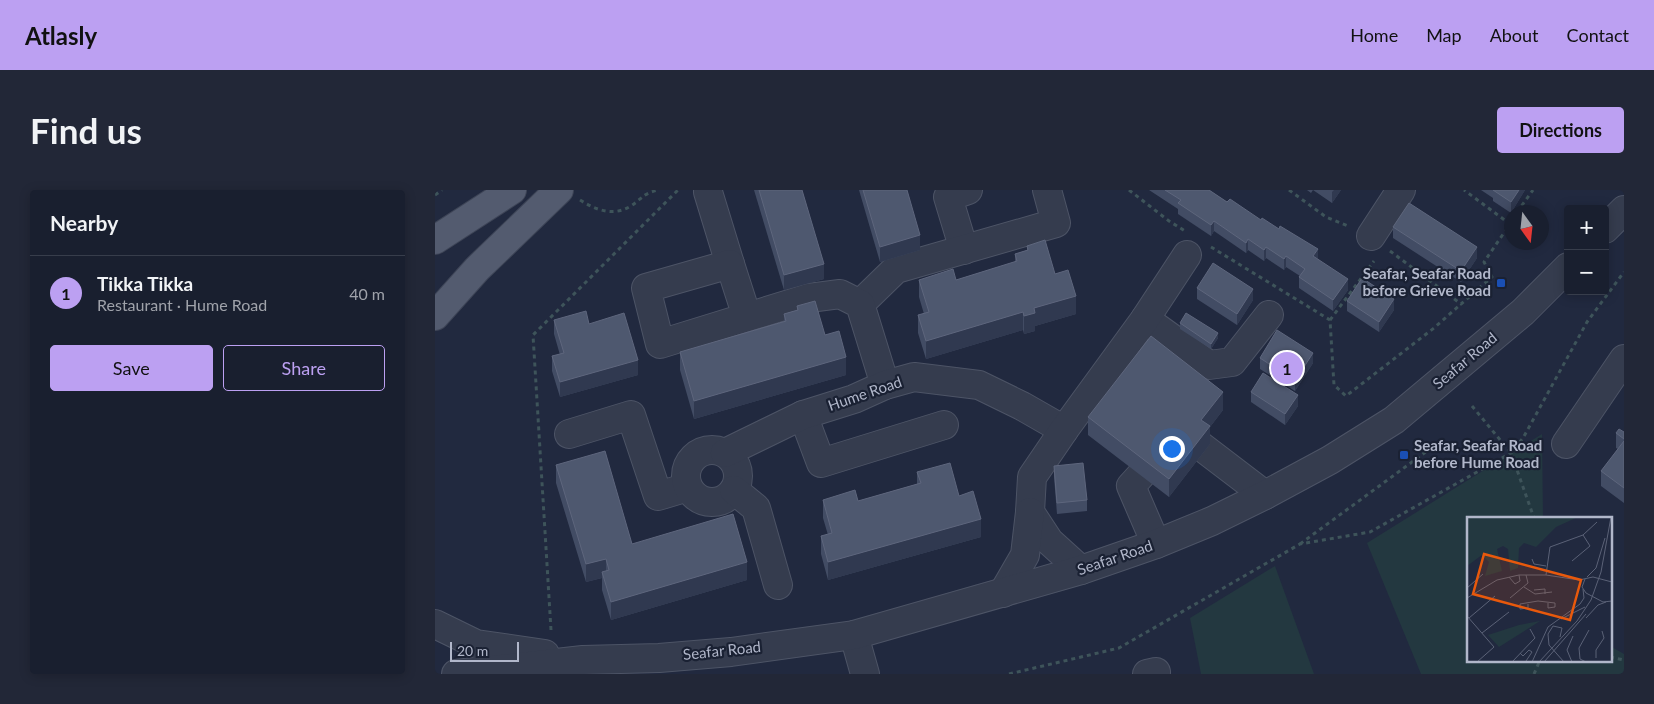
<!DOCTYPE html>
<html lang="en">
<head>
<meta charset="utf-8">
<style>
  body { margin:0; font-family:Lato,sans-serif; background:#222737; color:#f1f3f6 }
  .controls { position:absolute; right:15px; top:15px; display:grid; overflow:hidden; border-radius:5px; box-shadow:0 2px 12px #0003 }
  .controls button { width:45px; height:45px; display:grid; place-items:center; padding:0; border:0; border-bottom:1px solid #373d4b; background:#191f2f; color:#f1f3f6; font:25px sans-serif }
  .compass { position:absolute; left:1069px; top:15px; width:45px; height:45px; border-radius:50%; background:#191f2f; box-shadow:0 2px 12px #0003; rotate:165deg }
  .scale { position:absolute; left:15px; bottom:12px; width:69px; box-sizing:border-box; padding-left:5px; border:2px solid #b1b7ca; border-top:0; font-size:14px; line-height:18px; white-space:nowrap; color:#b1b7ca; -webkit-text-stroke:4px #1a2133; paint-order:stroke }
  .you { position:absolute; left:736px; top:258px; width:18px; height:18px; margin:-12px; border:4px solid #fff; border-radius:50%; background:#1a73e8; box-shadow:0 0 0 8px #1a73e833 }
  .badge { display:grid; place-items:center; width:32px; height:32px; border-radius:50%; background:#bca0f2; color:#111; font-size:16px; font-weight:700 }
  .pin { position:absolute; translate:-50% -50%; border:2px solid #fff; box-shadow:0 1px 5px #0006 }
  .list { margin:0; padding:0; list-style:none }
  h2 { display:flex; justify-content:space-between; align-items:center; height:65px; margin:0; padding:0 20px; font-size:21px }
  h2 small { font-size:16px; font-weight:400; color:#9fa2aa }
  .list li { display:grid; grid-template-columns:32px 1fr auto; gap:15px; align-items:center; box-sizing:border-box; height:75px; padding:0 20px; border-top:1px solid #373d4b }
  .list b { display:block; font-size:19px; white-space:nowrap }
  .list p { margin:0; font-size:16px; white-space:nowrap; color:#9fa2aa }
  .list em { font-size:16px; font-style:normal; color:#9fa2aa }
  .actions { display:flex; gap:10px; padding:15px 20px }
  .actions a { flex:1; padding:11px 0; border:1px solid #bca0f2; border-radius:5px; text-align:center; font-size:18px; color:#bca0f2 }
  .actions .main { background:#bca0f2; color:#111 }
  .map { position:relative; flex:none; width:1189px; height:484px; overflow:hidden; border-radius:5px }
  header { display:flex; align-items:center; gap:30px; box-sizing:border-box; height:70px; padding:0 25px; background:#bca0f2; color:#111 }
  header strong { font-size:24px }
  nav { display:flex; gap:28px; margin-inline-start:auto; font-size:18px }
  .intro { display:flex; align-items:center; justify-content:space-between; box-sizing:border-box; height:120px; padding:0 30px }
  h1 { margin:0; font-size:35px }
  .button { padding:12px 22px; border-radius:5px; background:#bca0f2; color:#111; font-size:18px; font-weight:700 }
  main { display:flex; gap:30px; padding:0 30px }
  aside { flex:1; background:#191f2f; border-radius:5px; box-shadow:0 2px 12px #0003 }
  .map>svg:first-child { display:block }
</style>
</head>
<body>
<header>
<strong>Atlasly</strong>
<nav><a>Home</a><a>Map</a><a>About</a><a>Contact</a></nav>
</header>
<div class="intro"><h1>Find us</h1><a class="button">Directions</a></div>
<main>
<aside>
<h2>Nearby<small></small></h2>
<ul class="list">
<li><span class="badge">1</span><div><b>Tikka Tikka</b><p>Restaurant · Hume Road</p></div><em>40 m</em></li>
</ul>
<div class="actions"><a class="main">Save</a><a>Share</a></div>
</aside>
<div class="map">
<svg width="1189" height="484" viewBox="0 0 1189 484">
  <rect width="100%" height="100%" fill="#21293f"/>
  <g fill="#233840">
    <polygon points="1107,244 1108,328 1033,328 1033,470 1175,470 1175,456 1189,464 1189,484 986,484 932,353"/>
    <polygon points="840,376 879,484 766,484 755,428"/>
  </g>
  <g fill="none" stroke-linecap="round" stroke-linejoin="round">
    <g stroke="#4d5466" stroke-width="30">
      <g id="minor">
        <polyline points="273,2 295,74"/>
        <polyline points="1170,39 1189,20"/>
        <polyline points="936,46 966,0"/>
        <polyline points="529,60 513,7 533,0"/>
        <polyline points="425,114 461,79 621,33 612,0"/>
        <polyline points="312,127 295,74 211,98 225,154 374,108 405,104 425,114 450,195"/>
        <polyline points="710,129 774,175 797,172 834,125"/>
        <polyline points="368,225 386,273 509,235"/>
        <polyline points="134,244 196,225 223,306 253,297"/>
        <polyline points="1131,254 1189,169"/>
        <circle cx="277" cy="286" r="26"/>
        <polyline points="290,263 368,225 419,209 450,195 479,187 544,195 587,216 629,240"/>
        <polyline points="299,300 321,318 343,395"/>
        <polyline points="721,354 696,296 746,241 830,305"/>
        <polyline points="646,380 614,351 595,322 597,287 629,240 710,129 752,65"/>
        <polyline points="568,403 590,365 595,322"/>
        <polyline points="0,434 41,454 110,464"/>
        <polyline points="419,445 430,484"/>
        <polyline points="21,484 148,470 224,468 296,462 419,445 646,380 721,354 777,331 830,305 895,270 959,230 1088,122 1133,77"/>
        <polyline points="712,484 721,482"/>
      </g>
    </g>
    <g stroke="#3e4557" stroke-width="30">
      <g id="major">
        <polyline points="0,50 77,0"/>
        <polyline points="0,126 42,79 124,0"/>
      </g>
    </g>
    <g stroke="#3e545a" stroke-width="3" stroke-dasharray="4 4" stroke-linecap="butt">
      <polyline points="694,0 734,31 750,41"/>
      <polyline points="854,0 891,27 913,36"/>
      <polyline points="0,5 7,0"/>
      <path d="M145,10C161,20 178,27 196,16C208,8 207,4 223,0"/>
      <polyline points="1082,22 1098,0"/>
      <polyline points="776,57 895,130 899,195 911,206 999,138 1026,114"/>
      <polyline points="955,61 1026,114 1057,87 1049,72 1075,34 1029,0"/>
      <polyline points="895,130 939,71"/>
      <polyline points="1037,216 1076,263 1099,328"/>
      <polyline points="865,354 1003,253"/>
      <polyline points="116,440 98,145 243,0"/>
      <polyline points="1175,467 1189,470"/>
      <polyline points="574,484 684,458 865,354 935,342 1076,263 1088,248 1152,132 1189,82"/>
      <polyline points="1099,484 1105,470"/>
    </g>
    <use href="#minor" stroke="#353c4e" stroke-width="28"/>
    <use href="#major" stroke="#535b6f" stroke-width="28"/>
  </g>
  <g fill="#424c64">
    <polygon points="319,0 367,0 389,89 349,100"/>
    <polygon points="424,0 472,0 485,60 445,72"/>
    <polygon points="714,0 774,0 792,12 883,69 913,100 898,121 864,98 864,87 865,86 851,77 849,80 831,68 829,71 813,60 811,63 779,41 776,46 743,24 743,19"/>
    <polygon points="872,0 906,0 897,13 878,0 876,3"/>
    <polygon points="1046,0 1090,0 1076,23 1058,11 1058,8"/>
    <polygon points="958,37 1042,68 1026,92 958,48"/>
    <polygon points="592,56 620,84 641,124 600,136 600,141 589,144 588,140 491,169 483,143 483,125 489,124 484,107 484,90 521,90 580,72 580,64 592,60"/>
    <polygon points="762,98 818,110 802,135 762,109"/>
    <polygon points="912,111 959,120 944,142 912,121"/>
    <polygon points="362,116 390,145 411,185 259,229 245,180 245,162 349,132 349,124 362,120"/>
    <polygon points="119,130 154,134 203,185 125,207 117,181 117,166 125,165 119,144"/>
    <polygon points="745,133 783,148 776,159 745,139"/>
    <polygon points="825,168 878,173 860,201 825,179"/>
    <polygon points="816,202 863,216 850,235 816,212"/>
    <polygon points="788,220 775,237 775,254 734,307 653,245 653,227"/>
    <polygon points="1189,242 1189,313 1166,296 1166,281 1183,259 1181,258 1181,243"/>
    <polygon points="121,275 197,354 312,390 176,430 167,400 167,388 151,392 121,293"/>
    <polygon points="619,276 652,310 652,321 622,324 619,287"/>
    <polygon points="482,282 524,306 546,347 393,390 386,364 386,346 393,345 388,328 388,310 423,311 482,294"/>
  </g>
  <g fill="#303950">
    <polygon points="899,0 906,0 897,13 897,2"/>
    <polygon points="1084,0 1090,0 1076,23 1076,12"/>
    <polygon points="779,31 779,41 776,46 776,35"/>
    <polygon points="485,45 485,60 445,72 445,57"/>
    <polygon points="813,49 813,60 811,63 811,53"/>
    <polygon points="831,57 831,68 829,71 829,60"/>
    <polygon points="1042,57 1042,68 1026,92 1026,81"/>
    <polygon points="883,59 883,70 878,66"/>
    <polygon points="851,66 851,77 849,80 849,69"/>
    <polygon points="389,74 389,89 349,100 349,85"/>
    <polygon points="913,89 913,100 898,121 898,110"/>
    <polygon points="818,99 818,110 802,135 802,124"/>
    <polygon points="641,106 641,124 600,136 600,141 589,144 589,126 599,118"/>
    <polygon points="959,109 959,120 944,142 944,132"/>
    <polygon points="588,122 588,140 491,169 491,151"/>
    <polygon points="783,143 783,148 776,159 776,154"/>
    <polygon points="878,163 878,173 860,201 860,191"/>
    <polygon points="411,167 411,185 259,229 259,211"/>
    <polygon points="203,170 203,185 125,207 125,192"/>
    <polygon points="788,202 788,220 775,237 775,254 734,307 734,289 766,230"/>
    <polygon points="863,205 863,216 850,235 850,224"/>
    <polygon points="546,329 546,347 393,390 393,372"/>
    <polygon points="171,369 171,387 167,382 167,388 151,392 151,374"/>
    <polygon points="312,372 312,390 176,430 176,412"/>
  </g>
  <g fill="#4e586f" stroke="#5e667d">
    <polygon points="324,0 367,0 389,74 349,85"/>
    <polygon points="428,0 472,0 485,45 445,57"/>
    <polygon points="730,0 774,0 792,12 795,9 826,30 827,28 844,39 845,36 883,59 878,66 913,89 898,110 864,87 870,79 851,66 849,69 831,57 829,60 813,49 811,53 779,31 776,35 743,13 746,10"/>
    <polygon points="1058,0 1084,0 1076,12"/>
    <polygon points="974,13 1042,57 1026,81 958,37"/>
    <polygon points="610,50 620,84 633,80 641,106 599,118 600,123 589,126 588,122 491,151 483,125 494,122 484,90 518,79 521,90 582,71 580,64 593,60 592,56"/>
    <polygon points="778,73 818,99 802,124 762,98"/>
    <polygon points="927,88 959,109 944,132 912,111"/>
    <polygon points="380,111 390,145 404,141 411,167 259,211 245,162 351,131 349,124 363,120 362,116"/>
    <polygon points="151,121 154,134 189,123 203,170 125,192 117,166 129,163 119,130"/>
    <polygon points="751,123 783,143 776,154 745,133"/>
    <polygon points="842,140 878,163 860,191 825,168"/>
    <polygon points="716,146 788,202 766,230 775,236 734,289 653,227"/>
    <polygon points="828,183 863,205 850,224 816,202"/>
    <polygon points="1184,239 1189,242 1189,249 1181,243"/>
    <polygon points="1189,251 1189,298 1166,281"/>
    <polygon points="170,261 197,354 298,324 312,372 176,412 167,382 174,380 171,369 151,374 121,275"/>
    <polygon points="515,273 524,306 538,301 546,329 393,372 386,346 397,343 388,310 420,300 423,311 486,293 482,282"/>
    <polygon points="648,273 652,310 622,313 619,276"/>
  </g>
  <g fill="#1a4fb4" stroke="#1a2133" stroke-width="2">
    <rect x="1061" y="88" width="10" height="10" rx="2.5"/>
    <rect x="964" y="260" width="10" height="10" rx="2.5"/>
  </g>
  <g text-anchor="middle" stroke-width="4.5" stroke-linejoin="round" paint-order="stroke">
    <g font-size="15" font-weight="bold" fill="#b1b7ca" stroke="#1a2133" text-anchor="end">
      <text x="1056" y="89">Seafar, Seafar Road<tspan x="1056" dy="17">before Grieve Road</tspan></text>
      <text x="979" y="261" text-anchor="start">Seafar, Seafar Road<tspan x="979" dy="17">before Hume Road</tspan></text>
    </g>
    <g font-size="15" fill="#b1b7ca" stroke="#1a2133">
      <text transform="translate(1030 171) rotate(-40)" y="5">Seafar Road</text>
      <text transform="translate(430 204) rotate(-19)" y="5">Hume Road</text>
      <text transform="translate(680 368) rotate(-19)" y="5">Seafar Road</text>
      <text transform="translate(287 461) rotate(-6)" y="5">Seafar Road</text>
    </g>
  </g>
  <g transform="translate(1032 327)">
    <rect width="145" height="145" fill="#21293f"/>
    <path d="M0,0H111L89,10L69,30L57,26L52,31L51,51L43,54L41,32L36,29L30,32L35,54L18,59L22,45L15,38L0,49ZM73,104L32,130L21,118L52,108Z" fill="#233840"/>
    <path fill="none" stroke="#5b6277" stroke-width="1" d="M65,42L67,47L79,49M145,43V64M105,44L123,29L116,18M79,58L83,30L116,18L130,5M42,60L48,67L53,64L52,58M120,60L129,51L138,21M118,62L115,70L119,76L136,85L145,84M57,70L68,77L85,75M0,71L16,57M67,73L78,72V77M0,81L30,63L52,58H79L112,63L126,60L145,65M43,81L61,66L59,58M61,87V91L53,92V87L71,84L88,86V90L81,91V86M0,99L27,130L10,145M2,101L28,79M119,101L131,88L139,85M94,102L118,90M15,116L42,95M93,120L95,111L86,109L81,117L82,128L97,145M53,136L56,139L62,133L65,135L59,144M129,141V133L137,121L135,114M45,145L68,121L63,112M65,145L81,110L113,87L117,81L116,72M72,145L110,104L124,83L134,55L144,0M77,145L119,97M105,145L100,133L106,119M119,145L113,142L112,131L122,113"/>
    <path fill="#e8590c" fill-opacity="0.15" stroke="#e8590c" stroke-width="2.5" d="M17,37L114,63L103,103L6,77Z"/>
    <rect width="145" height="145" fill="none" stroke="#b1b7ca" stroke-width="2.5"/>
  </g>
</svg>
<div class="controls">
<button>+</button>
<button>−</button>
</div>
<svg class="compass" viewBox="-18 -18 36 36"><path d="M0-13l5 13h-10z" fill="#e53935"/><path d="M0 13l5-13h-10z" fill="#9fa2aa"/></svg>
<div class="scale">20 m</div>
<div class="you"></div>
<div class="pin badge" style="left:852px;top:178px">1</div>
</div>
</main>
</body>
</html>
